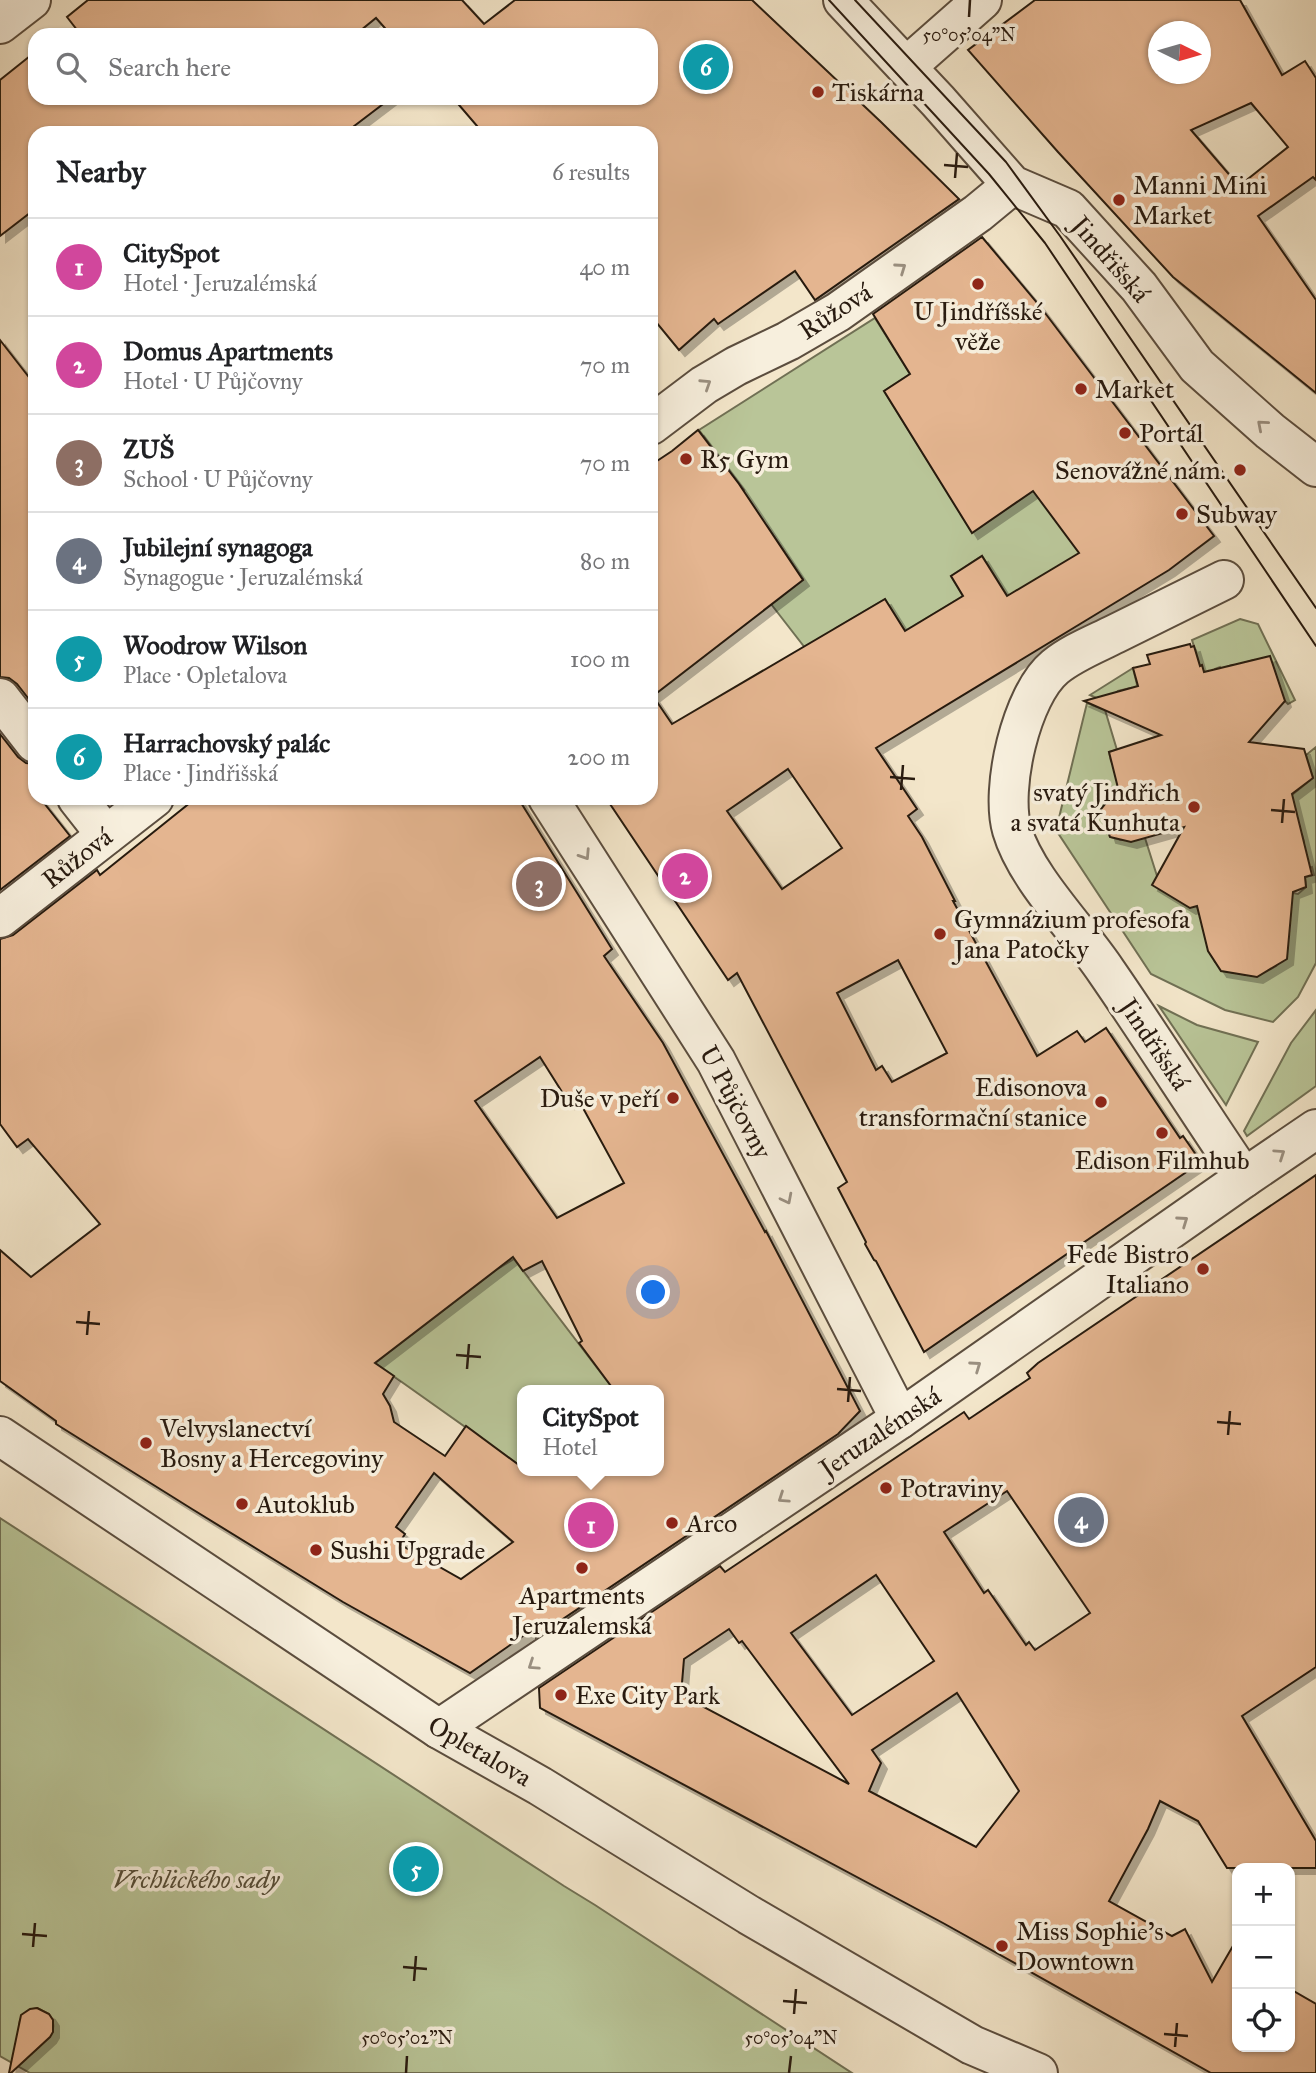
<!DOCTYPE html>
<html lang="en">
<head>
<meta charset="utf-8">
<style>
  body { margin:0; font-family:"IM FELL Great Primer",serif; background:#f6f6f6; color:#202124 }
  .controls { position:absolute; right:21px; bottom:21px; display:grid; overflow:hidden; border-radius:14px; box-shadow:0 2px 5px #0004 }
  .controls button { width:63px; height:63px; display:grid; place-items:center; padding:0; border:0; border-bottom:2px solid #e0e0e0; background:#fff; color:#202124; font:35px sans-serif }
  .compass { position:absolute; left:1148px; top:21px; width:63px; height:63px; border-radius:50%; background:#fff; box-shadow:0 2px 5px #0004; rotate:95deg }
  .you { position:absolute; left:654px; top:1293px; width:24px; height:24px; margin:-18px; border:5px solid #fff; border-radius:50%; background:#1a73e8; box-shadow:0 0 0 10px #1a73e833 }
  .badge { display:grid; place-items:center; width:46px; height:46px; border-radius:50%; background:#1a73e8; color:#fff; font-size:23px; font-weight:700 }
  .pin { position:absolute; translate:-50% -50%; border:4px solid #fff; box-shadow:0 2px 7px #0006 }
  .popup { position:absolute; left:517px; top:1385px; width:147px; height:91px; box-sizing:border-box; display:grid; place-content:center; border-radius:14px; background:#fff; filter:drop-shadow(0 2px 5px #0005); font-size:23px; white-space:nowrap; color:#757577 }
  .popup b { font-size:26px; color:#202124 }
  .popup::after { content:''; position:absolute; left:50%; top:100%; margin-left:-14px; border:14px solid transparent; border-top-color:#fff }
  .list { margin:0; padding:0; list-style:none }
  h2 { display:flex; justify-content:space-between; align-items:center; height:91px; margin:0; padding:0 28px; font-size:30px }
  h2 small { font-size:23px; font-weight:400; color:#757577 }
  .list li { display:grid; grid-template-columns:46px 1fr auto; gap:21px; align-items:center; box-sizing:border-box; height:98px; padding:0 28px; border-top:2px solid #e0e0e0 }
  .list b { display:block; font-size:26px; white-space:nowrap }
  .list p { margin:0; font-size:23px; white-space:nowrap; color:#757577 }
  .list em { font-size:23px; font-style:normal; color:#757577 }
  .icon { flex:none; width:38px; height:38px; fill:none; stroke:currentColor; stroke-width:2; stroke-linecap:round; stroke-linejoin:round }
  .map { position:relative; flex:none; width:1316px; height:2073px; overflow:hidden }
  .search { position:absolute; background:#fff; box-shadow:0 2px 5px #0004; left:28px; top:28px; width:630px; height:77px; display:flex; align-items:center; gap:18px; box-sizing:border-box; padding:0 24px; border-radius:21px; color:#757577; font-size:26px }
  .panel { position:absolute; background:#fff; box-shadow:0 2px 5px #0004; left:28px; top:126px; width:630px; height:679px; border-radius:21px }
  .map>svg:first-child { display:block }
</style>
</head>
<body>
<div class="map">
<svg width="1316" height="2073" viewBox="0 0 1316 2073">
  <defs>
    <filter id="shadow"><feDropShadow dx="6" dy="6" stdDeviation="0" flood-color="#0004"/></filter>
  </defs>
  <rect width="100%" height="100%" fill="#f3e6ca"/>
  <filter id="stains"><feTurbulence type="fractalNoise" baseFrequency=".00286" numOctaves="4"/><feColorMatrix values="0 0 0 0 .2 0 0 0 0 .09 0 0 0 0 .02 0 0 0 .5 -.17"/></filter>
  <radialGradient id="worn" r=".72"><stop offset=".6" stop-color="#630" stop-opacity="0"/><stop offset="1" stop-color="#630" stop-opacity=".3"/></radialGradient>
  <g fill="#b9c598" stroke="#707054" stroke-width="2" fill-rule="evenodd">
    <polygon points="875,318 910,374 884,391 972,532 1033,491 1132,522 1020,616 982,556 951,576 963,596 905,631 885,599 836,628 862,669 823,671 771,604 803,579 767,526 714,516 744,490 699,430"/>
    <polygon points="1240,619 1258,624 1295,700 1288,704 1285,701 1254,660 1233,666 1232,665 1221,669 1220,667 1215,669 1215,672 1204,675 1200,666 1192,640"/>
    <polygon points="1133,668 1139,693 1134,694 1131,688 1118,691 1107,703 1090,695"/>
    <polygon points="1087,703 1105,710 1117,750 1109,752 1111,761 1130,787 1115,793 1101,810 1110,837 1121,840 1145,838 1157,876 1197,906 1215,962 1245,975 1267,963 1271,969 1276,966 1271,958 1288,943 1288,892 1298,894 1306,887 1305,877 1314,875 1312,867 1302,870 1296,845 1304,842 1302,835 1281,796 1293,794 1313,778 1306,755 1316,747 1316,963 1298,997 1273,1022 1225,1010 1151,974 1056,830"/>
    <polygon points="1159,1006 1197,1025 1258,1042 1226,1105"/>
    <polygon points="1316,1010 1316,1086 1247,1136 1244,1131 1291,1043"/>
    <polygon points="514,1259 614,1390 523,1390 523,1468 375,1363 496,1270"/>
    <path d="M0,1518L564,1886L595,1905L852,2073H30L0,2056ZM37,2008L49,2014C58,2027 52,2040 37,2044L19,2031C18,2018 23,2010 37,2008Z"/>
  </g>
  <g fill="#e4b590" stroke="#281a0f" stroke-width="2" fill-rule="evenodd" filter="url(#shadow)">
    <polygon points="88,0 462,0 484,24 515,0 752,0 881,122 959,199 815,300 795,271 718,324 714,319 679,350 651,316 651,133 483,133 453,98 651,98 651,35 391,35 376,18 355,35 81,35 67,17"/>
    <path d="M1035,0H1240L1282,75L1305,61L1316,78V180L1313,177L1258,216L1316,300V393L1173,277L1058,152L968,50ZM1158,32H1200V74H1158ZM1251,103L1288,147L1239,186L1191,130Z"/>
    <polygon points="35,52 35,98 391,98 345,133 35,133 35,209 0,236 0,80"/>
    <path d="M982,237L1039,305L1214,536L1169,570L876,748L917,809L908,816L922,837L955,901H953L1037,1056L1077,1031L1085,1042L1106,1028L1180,1138L1183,1136L1201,1162L924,1352L876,1261L874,1260L865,1244L866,1242L838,1188L847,1182L737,973L728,980L606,798H651V465L672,451L698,430L739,484L803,580L653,696L672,724L885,599L905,631L963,596L951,576L982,556L1007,596L1079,553L1033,491L972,533L884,391L910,374L873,314ZM788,769L842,848L782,889L727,811ZM898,960L947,1053L892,1082L882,1066L876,1070L837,993Z"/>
    <polygon points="0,340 35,385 35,707 17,684 9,678 0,677"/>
    <polygon points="1190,644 1191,647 1194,646 1200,666 1202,665 1204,672 1270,656 1285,701 1249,742 1304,749 1313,778 1292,794 1312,875 1305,877 1306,887 1293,892 1287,959 1257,977 1221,971 1208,951 1197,906 1190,908 1152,885 1184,827 1131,842 1110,837 1101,809 1118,788 1109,752 1161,735 1084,701 1138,686 1133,668 1150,664 1147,655"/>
    <polygon points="0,734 18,757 26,763 35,764 35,798 40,798 70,836 0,890"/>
    <path d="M196,798H518L612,949L604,956L663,1043L765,1232L766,1231L860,1411L838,1434L536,1637V1627L470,1673L343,1602L192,1509L56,1424V1421L0,1381V1250L31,1277L100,1224L28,1139L17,1147L0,1124V939L13,935L97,870L100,875ZM540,1057L569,1103L577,1097L624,1183L557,1218L475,1101ZM513,1257L523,1271L542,1261L582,1341L579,1343L614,1390H659V1471H523V1468L466,1426L445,1456L394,1422L390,1406L383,1394L394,1376L375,1363ZM434,1473L513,1542L461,1579L399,1544L405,1534L396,1527Z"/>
    <path d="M1316,1175V1667L1242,1716L1316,1841V1868H1227L1198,1821L1160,1801L1148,1829L1109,1901L1172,1936L1185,1929L1212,1982L1237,1939V2047H1290V1989L1316,2004V2073H1211L943,1923L540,1708L539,1688L720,1566L725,1572L964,1412L969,1419L1030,1378L1027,1373L1038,1363ZM1007,1491L1090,1613L1035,1650L1029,1642L1026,1645L988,1590L984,1593L944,1532ZM876,1575L934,1661L852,1715L791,1633ZM729,1629L739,1643L742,1641L849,1784L681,1695L684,1659ZM957,1693L1019,1791L976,1847L869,1791L881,1763L872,1750Z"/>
    <polygon points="37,2008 49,2014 53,2020 53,2032 50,2037 11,2073 9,2073 21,2015 30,2009"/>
  </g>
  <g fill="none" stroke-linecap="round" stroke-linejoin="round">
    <g stroke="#5b4d3e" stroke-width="42">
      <g id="street">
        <polyline points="843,0 938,101 1012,185 1068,209 1139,287 1197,366 1270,431 1316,467"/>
        <polyline points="0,24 31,0"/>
        <polyline points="906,67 982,0"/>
        <polyline points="651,425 704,385 736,366 788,341 838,312 978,213 1012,185"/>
        <path d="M1224,580C1188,598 1151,616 1115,634C1095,644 1072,653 1055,667C1021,695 1000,789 1012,830C1026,878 1078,929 1106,971C1153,1039 1197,1109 1244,1178"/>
        <polyline points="0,698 35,743"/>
        <polyline points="77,798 106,835"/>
        <polyline points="548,798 716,1061 900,1419"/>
        <polyline points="0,918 154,798"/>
        <polyline points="0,1436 439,1729 540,1786 749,1915 972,2045 1038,2073"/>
        <polyline points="439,1729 900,1419 1244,1178 1316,1129"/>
      </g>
    </g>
    <use href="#street" stroke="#f7efdd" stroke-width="38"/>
    <g stroke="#281a0f" stroke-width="2">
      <polyline points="829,0 989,174 1045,243 1316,646"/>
      <polyline points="855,0 1006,162 1060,236 1316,608"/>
    </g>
  </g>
  <defs><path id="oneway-chevron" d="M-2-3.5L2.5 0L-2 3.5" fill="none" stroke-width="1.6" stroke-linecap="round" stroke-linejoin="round" transform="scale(1.75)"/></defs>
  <g stroke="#9a8f80">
    <use href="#oneway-chevron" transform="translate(901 268) rotate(-35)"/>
    <use href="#oneway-chevron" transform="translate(706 384) rotate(-33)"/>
    <use href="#oneway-chevron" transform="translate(1262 425) rotate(-139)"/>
    <use href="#oneway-chevron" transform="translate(585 855) rotate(57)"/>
    <use href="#oneway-chevron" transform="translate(1280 1154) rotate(-34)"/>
    <use href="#oneway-chevron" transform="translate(787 1199) rotate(63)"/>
    <use href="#oneway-chevron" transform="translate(1183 1221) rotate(-35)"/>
    <use href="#oneway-chevron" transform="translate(976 1366) rotate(-35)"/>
    <use href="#oneway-chevron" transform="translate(783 1498) rotate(146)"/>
    <use href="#oneway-chevron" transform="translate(533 1665) rotate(146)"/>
  </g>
  <path fill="none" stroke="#281a0f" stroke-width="2.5" d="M969,17L970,0M944,165L968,167M955,178L957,153M890,777L915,779M901,790L903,765M1271,810L1295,812M1282,823L1284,799M76,1322L100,1324M87,1335L89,1311M456,1355L481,1357M467,1369L469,1344M837,1389L861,1391M848,1402L850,1377M1217,1422L1241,1424M1228,1435L1230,1411M22,1934L47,1936M33,1947L35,1923M403,1967L427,1969M414,1981L416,1956M783,2001L807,2003M794,2014L796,1989M1164,2034L1188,2036M1175,2047L1177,2023M406,2073L407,2056M789,2073L791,2056"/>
  <g fill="#8f2418" stroke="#f7efdd" stroke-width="2.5">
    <circle cx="818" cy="92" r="7"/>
    <circle cx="1119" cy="200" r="7"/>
    <circle cx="978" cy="284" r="7"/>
    <circle cx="1081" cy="389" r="7"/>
    <circle cx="1125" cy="433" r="7"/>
    <circle cx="686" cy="459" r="7"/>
    <circle cx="1240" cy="470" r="7"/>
    <circle cx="1182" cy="514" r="7"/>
    <circle cx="1194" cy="807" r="7"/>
    <circle cx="940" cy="934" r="7"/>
    <circle cx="673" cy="1098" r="7"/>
    <circle cx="1101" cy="1102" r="7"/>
    <circle cx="1162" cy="1133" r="7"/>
    <circle cx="1203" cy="1269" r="7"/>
    <circle cx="146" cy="1443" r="7"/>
    <circle cx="886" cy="1488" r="7"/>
    <circle cx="242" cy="1504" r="7"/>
    <circle cx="672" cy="1523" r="7"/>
    <circle cx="316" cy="1550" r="7"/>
    <circle cx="582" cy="1568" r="7"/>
    <circle cx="561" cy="1695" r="7"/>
    <circle cx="1002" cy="1946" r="7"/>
  </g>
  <g text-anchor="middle" stroke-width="7" stroke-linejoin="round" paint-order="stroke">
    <g font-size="26" fill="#281a0f" stroke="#f7efdd" text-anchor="start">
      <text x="832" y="101">Tiskárna</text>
      <text x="1133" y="194">Manni Mini<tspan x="1133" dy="30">Market</tspan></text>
      <text x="978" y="320" text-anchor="middle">U Jindříšské<tspan x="978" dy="30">věže</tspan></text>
      <text x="1095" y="398">Market</text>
      <text x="1139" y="442">Portál</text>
      <text x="700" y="468">R5 Gym</text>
      <text x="1226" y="479" text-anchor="end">Senovážné nám.</text>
      <text x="1196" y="523">Subway</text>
      <text x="1180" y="801" text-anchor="end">svatý Jindřich<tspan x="1180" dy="30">a svatá Kunhuta</tspan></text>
      <text x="954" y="928">Gymnázium profesofa<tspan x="954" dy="30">Jana Patočky</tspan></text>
      <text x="1087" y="1096" text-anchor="end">Edisonova<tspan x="1087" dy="30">transformační stanice</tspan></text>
      <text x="659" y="1107" text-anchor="end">Duše v peří</text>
      <text x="1162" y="1169" text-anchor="middle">Edison Filmhub</text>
      <text x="1189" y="1263" text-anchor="end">Fede Bistro<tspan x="1189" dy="30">Italiano</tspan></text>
      <text x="160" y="1437">Velvyslanectví<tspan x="160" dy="30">Bosny a Hercegoviny</tspan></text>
      <text x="900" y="1497">Potraviny</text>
      <text x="256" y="1513">Autoklub</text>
      <text x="686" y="1532">Arco</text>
      <text x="330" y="1559">Sushi Upgrade</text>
      <text x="582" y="1604" text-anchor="middle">Apartments<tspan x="582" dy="30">Jeruzalemská</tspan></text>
      <text x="575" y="1704">Exe City Park</text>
      <text x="1016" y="1940">Miss Sophie's<tspan x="1016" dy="30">Downtown</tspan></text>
    </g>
    <g font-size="26" fill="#281a0f" stroke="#f7efdd">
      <text transform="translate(1111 259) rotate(49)" y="9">Jindřišská</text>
      <text transform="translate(835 311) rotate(-33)" y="9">Růžová</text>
      <text transform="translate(77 858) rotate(-38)" y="9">Růžová</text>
      <text transform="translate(1155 1044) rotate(56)" y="9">Jindřišská</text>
      <text transform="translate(736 1102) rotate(62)" y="9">U Půjčovny</text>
      <text transform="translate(880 1432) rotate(-34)" y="9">Jeruzalémská</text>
      <text transform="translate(480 1751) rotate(30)" y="9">Opletalova</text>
    </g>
    <g font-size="26" font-style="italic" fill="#544d38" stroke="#f7efdd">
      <text x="196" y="1888">Vrchlického sady</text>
    </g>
  </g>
  <g font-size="18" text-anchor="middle" fill="#281a0f" stroke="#f7efdd" stroke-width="7" stroke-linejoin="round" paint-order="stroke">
    <text x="969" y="41">50°05'04"N</text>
    <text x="407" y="2044">50°05'02"N</text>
    <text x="791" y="2044">50°05'04"N</text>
  </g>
  <rect width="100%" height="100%" filter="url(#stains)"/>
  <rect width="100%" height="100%" fill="url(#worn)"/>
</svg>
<div class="controls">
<button>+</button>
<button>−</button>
<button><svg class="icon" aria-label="locate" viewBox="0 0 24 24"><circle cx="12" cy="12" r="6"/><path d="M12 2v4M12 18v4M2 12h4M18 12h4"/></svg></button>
</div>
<svg class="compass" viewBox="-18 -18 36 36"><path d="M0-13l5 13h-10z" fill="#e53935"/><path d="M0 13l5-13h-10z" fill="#757577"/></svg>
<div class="you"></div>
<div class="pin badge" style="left:591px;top:1525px;background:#d1479c">1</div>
<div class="popup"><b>CitySpot</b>Hotel</div>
<div class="pin badge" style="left:685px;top:876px;background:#d1479c">2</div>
<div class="pin badge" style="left:539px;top:884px;background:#8d6e63">3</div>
<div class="pin badge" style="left:1081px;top:1520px;background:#6b7280">4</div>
<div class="pin badge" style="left:416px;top:1869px;background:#0f9aa8">5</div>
<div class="pin badge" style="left:706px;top:67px;background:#0f9aa8">6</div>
<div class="search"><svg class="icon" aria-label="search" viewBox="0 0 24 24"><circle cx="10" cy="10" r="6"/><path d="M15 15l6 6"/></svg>Search here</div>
<section class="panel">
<h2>Nearby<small>6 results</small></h2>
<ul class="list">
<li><span class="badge" style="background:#d1479c">1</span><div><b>CitySpot</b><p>Hotel · Jeruzalémská</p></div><em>40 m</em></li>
<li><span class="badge" style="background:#d1479c">2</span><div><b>Domus Apartments</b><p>Hotel · U Půjčovny</p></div><em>70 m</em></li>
<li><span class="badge" style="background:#8d6e63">3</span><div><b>ZUŠ</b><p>School · U Půjčovny</p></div><em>70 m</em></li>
<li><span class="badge" style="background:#6b7280">4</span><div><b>Jubilejní synagoga</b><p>Synagogue · Jeruzalémská</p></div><em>80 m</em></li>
<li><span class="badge" style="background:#0f9aa8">5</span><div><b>Woodrow Wilson</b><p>Place · Opletalova</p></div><em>100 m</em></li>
<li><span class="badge" style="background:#0f9aa8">6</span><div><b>Harrachovský palác</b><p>Place · Jindřišská</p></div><em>200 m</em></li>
</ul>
</section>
</div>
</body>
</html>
